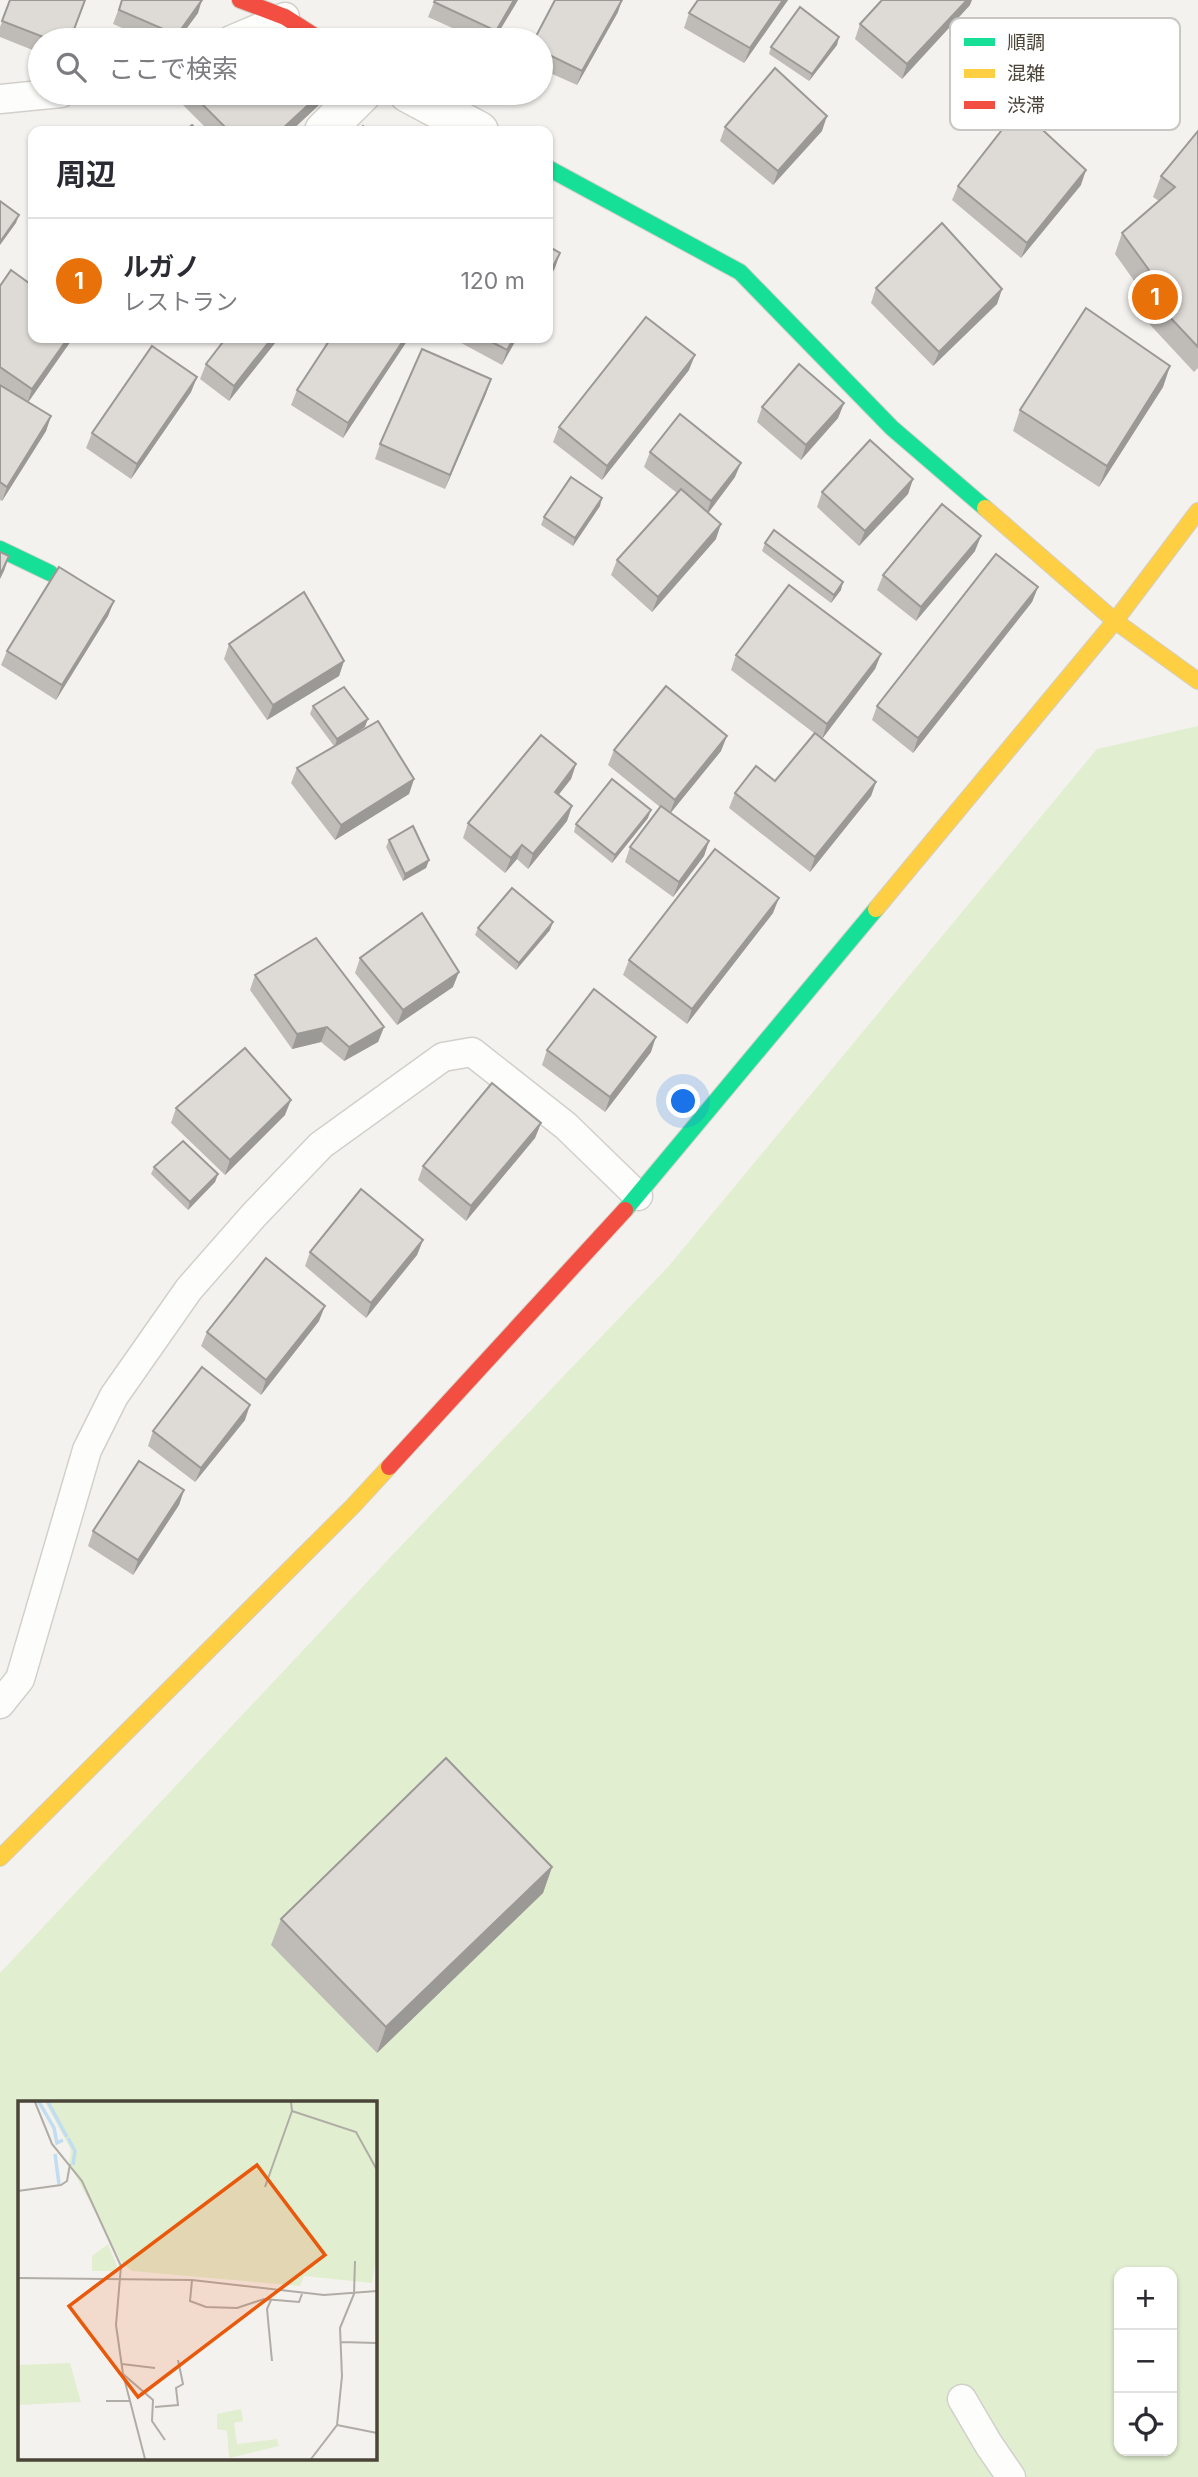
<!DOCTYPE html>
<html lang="ja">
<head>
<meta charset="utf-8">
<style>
  body { margin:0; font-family:Inter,"Noto Sans JP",sans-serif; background:#f7f7f7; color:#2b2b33 }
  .controls { position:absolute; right:21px; bottom:21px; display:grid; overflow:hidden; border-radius:14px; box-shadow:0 2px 5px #0004 }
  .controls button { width:63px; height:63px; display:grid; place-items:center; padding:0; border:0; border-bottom:2px solid #e1e1e2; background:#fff; color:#2b2b33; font:35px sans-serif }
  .you { position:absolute; left:684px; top:1102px; width:24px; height:24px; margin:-18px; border:5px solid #fff; border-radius:50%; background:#1a73e8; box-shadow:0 0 0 10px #1a73e833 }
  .badge { display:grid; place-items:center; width:46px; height:46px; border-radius:50%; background:#868178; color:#fff; font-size:23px; font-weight:700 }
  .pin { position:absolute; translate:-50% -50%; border:4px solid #fff; box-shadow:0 2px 7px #0006 }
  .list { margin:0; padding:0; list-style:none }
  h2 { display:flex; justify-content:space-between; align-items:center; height:91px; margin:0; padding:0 28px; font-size:30px }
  h2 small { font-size:23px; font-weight:400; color:#7c7c81 }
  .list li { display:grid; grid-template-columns:46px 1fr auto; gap:21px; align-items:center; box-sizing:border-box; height:126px; padding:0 28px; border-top:2px solid #e1e1e2 }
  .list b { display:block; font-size:26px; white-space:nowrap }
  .list p { margin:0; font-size:23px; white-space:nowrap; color:#7c7c81 }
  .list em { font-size:23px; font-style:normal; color:#7c7c81 }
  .icon { flex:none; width:38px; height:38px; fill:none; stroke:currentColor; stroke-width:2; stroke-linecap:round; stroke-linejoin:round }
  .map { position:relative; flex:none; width:1198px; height:2477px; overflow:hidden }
  .search { position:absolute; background:#fff; box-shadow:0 2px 5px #0004; left:28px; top:28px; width:525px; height:77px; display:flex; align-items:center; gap:18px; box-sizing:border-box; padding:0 24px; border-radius:38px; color:#7c7c81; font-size:26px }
  .panel { position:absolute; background:#fff; box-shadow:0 2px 5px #0004; left:28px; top:126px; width:525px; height:217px; border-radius:14px }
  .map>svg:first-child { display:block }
</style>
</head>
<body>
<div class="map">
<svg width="1198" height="2477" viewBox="0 0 1198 2477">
  <rect width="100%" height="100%" fill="#f4f2ee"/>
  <path fill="#e1eecf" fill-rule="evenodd" d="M1198,726V2477H0V1973L399,1548L668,1267L1097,749ZM19,2102H374V2458H19ZM1119,2272H1172V2451H1119Z"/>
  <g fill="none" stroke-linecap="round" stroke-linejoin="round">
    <g stroke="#d2d0cb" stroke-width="31">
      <g id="lane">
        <polyline points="231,40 285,17"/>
        <polyline points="0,99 61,93"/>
        <polyline points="0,1704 20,1679 87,1450 114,1396 189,1289 254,1215 321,1145 443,1057 472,1052 566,1126 638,1196"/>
        <polyline points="962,2399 989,2445 1011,2477"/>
      </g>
    </g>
    <g stroke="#d2d0cb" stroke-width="41">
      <g id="street">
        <polyline points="408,93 479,131"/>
        <polyline points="324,131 362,93"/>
      </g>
    </g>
    <g stroke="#d3cfc5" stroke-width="18">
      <g id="fast">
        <polyline points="548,168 740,272 892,428 985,508"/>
        <polyline points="0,549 50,573"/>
        <polyline points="625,1210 876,909"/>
      </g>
    </g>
    <g stroke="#d3cfc5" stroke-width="18">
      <g id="slow">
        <polyline points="985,508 1115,621 1198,681"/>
        <polyline points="876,909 1115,621 1198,511"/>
        <polyline points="0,1858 353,1506 389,1467"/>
      </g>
    </g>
    <g stroke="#d3cfc5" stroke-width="18">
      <g id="jam">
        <polyline points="240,0 285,17 321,40"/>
        <polyline points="389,1467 625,1210"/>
      </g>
    </g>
    <use href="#lane" stroke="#fdfdfc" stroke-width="28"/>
    <use href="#street" stroke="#fdfdfc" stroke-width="38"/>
    <use href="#fast" stroke="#16e098" stroke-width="16"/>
    <use href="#slow" stroke="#ffcf43" stroke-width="16"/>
    <use href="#jam" stroke="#f24e42" stroke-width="16"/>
  </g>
  <g fill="#bfbcb8">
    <polygon points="10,0 70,40 40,40 40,53 0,37 0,27"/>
    <polygon points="122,0 198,13 178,40 150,40 113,24"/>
    <polygon points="435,0 518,0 494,40 479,40 428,17"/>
    <polygon points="698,0 788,0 744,63 684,28 689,13"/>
    <polygon points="970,5 902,79 855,39 860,24"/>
    <polygon points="618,12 577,85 541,69 541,40"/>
    <polygon points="837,45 809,81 769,54 771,47"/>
    <polygon points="185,93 332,93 291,131 209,131 181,103"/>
    <polygon points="725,127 822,131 773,185 720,141"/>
    <polygon points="1198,131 1198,368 1194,372 1128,301 1135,282 1115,254 1122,233 1159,201 1153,197 1161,176"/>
    <polygon points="1081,185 1021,258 952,200 958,186"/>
    <polygon points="0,286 73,338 28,402 51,416 46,431 2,501 0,500"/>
    <polygon points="876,288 1002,289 997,304 933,366 871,303"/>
    <polygon points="214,338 279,338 229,401 200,379 206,364 222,344"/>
    <polygon points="331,338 409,338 343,438 291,405 297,390"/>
    <polygon points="452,338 517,338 502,365"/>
    <polygon points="1170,366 1163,387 1099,487 1013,431 1020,410"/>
    <polygon points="689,370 602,480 553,442 559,427"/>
    <polygon points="197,377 191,392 131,479 86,448 92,433"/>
    <polygon points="491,379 445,489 375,459 380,444"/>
    <polygon points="844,403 838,418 801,460 757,422 762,407"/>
    <polygon points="650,452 735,477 708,513 716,539 652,612 611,575 617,560 677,493 644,467"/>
    <polygon points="913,479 908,494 859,546 817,507 822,492"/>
    <polygon points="600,506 573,546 541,525 544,517"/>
    <polygon points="765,543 841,590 831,603 762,551"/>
    <polygon points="975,551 916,621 877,590 883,575"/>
    <polygon points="1038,587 1032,602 913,753 872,720 877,706"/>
    <polygon points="114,601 108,616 56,700 1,665 7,651"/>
    <polygon points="229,644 344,661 339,676 267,720 224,659"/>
    <polygon points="881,654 875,669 822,739 876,782 871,796 810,872 729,808 735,793 775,781 814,733 731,670 736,655"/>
    <polygon points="313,706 365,727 352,736 414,779 409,794 335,840 291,783 297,768 334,746 310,714"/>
    <polygon points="614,750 721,751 670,813 709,841 704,856 673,897 625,862 630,847 660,807 608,765"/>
    <polygon points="576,764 571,779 558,795 572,806 567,821 528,869 517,859 505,873 463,838 468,823"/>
    <polygon points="648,818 612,863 574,832 576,824"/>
    <polygon points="389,840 429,860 426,868 403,881 386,847"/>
    <polygon points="773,913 687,1024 623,975 629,960"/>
    <polygon points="478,928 550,930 516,970 475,935"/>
    <polygon points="360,958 453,987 397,1025 355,973"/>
    <polygon points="255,975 384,1027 378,1042 344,1061 321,1042 292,1049 250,990"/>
    <polygon points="547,1050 651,1052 605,1112 542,1065"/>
    <polygon points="176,1108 285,1115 225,1175 171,1123"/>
    <polygon points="541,1123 535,1138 466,1221 418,1180 423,1166"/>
    <polygon points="154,1167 218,1174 215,1182 188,1210 151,1174"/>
    <polygon points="423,1240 417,1255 366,1318 305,1266 310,1252"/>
    <polygon points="319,1321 261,1395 201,1346 207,1332"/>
    <polygon points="245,1420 195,1482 148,1446 153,1431"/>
    <polygon points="184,1490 179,1505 133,1575 88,1546 93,1531"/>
    <polygon points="552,1867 543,1893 377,2053 271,1945 281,1919"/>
  </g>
  <g fill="#9b9996">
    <polygon points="202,0 198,13 178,40 175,40 177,35"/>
    <polygon points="514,0 518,0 494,40 492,40 496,31"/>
    <polygon points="622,0 618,12 577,85 582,71"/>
    <polygon points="783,0 788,0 744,63 750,48"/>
    <polygon points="967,0 972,0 970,5 902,79 907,64"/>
    <polygon points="839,37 837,45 809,81 812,74"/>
    <polygon points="321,93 332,93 291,131 280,131"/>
    <polygon points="827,116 822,131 773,185 778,171"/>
    <polygon points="1086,170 1081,185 1021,258 1027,243"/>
    <polygon points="19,215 16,223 0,245 0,242"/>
    <polygon points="560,253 555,268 548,281 548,276"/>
    <polygon points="1002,289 997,304 933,366 939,352"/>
    <polygon points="68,338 73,338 27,404 32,389"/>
    <polygon points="272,338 279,338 229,401 234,386"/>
    <polygon points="405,338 409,338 343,438 348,423"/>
    <polygon points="514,338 517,338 502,365 507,350"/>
    <polygon points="695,355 689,370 602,480 607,466"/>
    <polygon points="1170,366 1163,387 1099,487 1107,466"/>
    <polygon points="197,377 191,392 131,479 137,464"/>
    <polygon points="491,379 486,394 445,489 450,475"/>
    <polygon points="844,403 838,418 801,460 806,445"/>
    <polygon points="51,416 46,431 2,501 7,487"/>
    <polygon points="741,463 735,477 706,516 711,501"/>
    <polygon points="913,479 908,494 859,546 865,531"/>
    <polygon points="602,498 600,506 573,546 575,538"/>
    <polygon points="721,524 716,539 652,612 658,597"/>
    <polygon points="981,536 975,551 916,621 921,607"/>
    <polygon points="9,556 4,571 0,579 0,575"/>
    <polygon points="843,582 841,590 831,603 834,595"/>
    <polygon points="1038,587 1032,602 913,753 918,738"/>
    <polygon points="114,601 108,616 56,700 62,685"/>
    <polygon points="881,654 875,669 822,739 827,724"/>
    <polygon points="344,661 339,676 267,720 273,705"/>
    <polygon points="368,719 365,727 335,747 337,739"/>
    <polygon points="727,736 721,751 669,815 675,800"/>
    <polygon points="576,764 571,779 549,807 555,792"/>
    <polygon points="414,779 409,794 335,840 341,825"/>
    <polygon points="876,782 871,796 810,872 815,857"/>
    <polygon points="572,806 567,821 528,869 533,854"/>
    <polygon points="651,810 648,818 612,863 615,855"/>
    <polygon points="709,841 704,856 673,897 679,882"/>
    <polygon points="522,845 517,859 505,873 511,858"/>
    <polygon points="429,860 426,868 403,881 405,874"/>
    <polygon points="779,898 773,913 687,1024 692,1009"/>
    <polygon points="553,922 550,930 516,970 519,963"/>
    <polygon points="459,972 453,987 397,1025 403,1010"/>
    <polygon points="327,1027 321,1042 292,1049 297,1034"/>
    <polygon points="384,1027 378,1042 344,1061 349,1047"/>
    <polygon points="656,1037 651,1052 605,1112 610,1097"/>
    <polygon points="291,1100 285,1115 225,1175 230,1160"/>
    <polygon points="541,1123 535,1138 466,1221 471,1206"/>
    <polygon points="218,1174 215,1182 188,1210 190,1202"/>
    <polygon points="423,1240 417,1255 366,1318 371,1303"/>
    <polygon points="325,1306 319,1321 261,1395 266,1380"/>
    <polygon points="250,1405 245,1420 195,1482 201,1468"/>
    <polygon points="184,1490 179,1505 133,1575 138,1560"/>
    <polygon points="552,1867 543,1893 377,2053 386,2027"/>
  </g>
  <g fill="#dedbd6" stroke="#9b9996" stroke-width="2">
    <polygon points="10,0 85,0 70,40 51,40 2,21"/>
    <polygon points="122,0 202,0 177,35 119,10"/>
    <polygon points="435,0 514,0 496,31 434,2"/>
    <polygon points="555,0 622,0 582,71 541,51 541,40 534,40"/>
    <polygon points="698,0 783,0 750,48 689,13"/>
    <polygon points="882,0 967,0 907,64 860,24"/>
    <polygon points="800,7 839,37 812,74 771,47"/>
    <polygon points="300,33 306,40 290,40"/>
    <polygon points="775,68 827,116 778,171 725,127"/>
    <polygon points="191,93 321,93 280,131 229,131"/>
    <polygon points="1019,108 1086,170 1027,243 958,186"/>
    <polygon points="192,125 198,131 184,131"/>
    <polygon points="363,126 370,131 359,131"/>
    <polygon points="1198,131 1198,347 1135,280 1149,270 1122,233 1175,187 1161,176"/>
    <polygon points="0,201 19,215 0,242"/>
    <polygon points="942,223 1002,289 939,352 876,288"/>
    <polygon points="548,246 560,253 548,276"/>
    <polygon points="11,270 33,286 33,338 68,338 32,389 0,367 0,286"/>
    <polygon points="1086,308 1170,366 1107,466 1020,410"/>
    <polygon points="646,317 695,355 607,466 559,427"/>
    <polygon points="226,338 272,338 234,386 206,364"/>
    <polygon points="331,338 405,338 348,423 297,390"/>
    <polygon points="484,338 514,338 507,350"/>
    <polygon points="152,346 197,377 137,464 92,433"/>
    <polygon points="422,349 491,379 450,475 380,444"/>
    <polygon points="799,364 844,403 806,445 762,407"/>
    <polygon points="0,385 51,416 7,487 0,482"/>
    <polygon points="680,414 741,463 711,501 650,452"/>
    <polygon points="870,440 913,479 865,531 822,492"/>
    <polygon points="571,477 602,498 575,538 544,517"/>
    <polygon points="681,489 721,524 658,597 617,560"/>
    <polygon points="942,504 981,536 921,607 883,575"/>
    <polygon points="774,530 843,582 834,595 765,543"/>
    <polygon points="0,552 9,556 0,575"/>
    <polygon points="996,554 1038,587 918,738 877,706"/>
    <polygon points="59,567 114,601 62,685 7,651"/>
    <polygon points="789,585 881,654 827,724 736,655"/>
    <polygon points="304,592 344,661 273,705 229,644"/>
    <polygon points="666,686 727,736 675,800 614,750"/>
    <polygon points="344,687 368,719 337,739 313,706"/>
    <polygon points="378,721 414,779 341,825 297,768"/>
    <polygon points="815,733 876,782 815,857 735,793 756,766 775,781"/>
    <polygon points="541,735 576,764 555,792 572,806 533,854 522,845 511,858 468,823"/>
    <polygon points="612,779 651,810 615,855 576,824"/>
    <polygon points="661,806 709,841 679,882 630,847"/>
    <polygon points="413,826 429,860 405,874 389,840"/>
    <polygon points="715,849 779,898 692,1009 629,960"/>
    <polygon points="512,888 553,922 519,963 478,928"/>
    <polygon points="422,913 459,972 403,1010 360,958"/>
    <polygon points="316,938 384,1027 349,1047 327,1027 297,1034 255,975"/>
    <polygon points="594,989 656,1037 610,1097 547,1050"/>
    <polygon points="245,1048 291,1100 230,1160 176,1108"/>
    <polygon points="492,1083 541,1123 471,1206 423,1166"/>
    <polygon points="183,1141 218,1174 190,1202 154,1167"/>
    <polygon points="361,1189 423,1240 371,1303 310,1252"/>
    <polygon points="266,1258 325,1306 266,1380 207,1332"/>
    <polygon points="202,1367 250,1405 201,1468 153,1431"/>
    <polygon points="139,1461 184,1490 138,1560 93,1531"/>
    <polygon points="446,1758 552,1867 386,2027 281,1919"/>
  </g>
  <g transform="translate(18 2101)">
    <rect width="359" height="359" fill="#f4f2ee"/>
    <path d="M27,1H359V150L354,182L286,175L282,185L114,170L104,162L51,62L53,49ZM90,143L99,165L95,170H74V155ZM52,262L63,301L0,304V264ZM223,308L225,320L216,322L219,343L259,338L261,345L211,357L209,330L199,328V313Z" fill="#e1eecf"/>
    <path fill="none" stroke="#c0ddf1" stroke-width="3.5" d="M21,1L36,27L39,42L45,39M30,1L49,36M50,37L57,50L55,64M37,53L41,83"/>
    <path fill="none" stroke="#b0aca6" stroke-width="2" d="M17,1L34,43L64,80L103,165L98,224L105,273L127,358M274,10L338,31L359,69M247,86L274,10L273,1M0,90L43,84L49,80L52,63M0,177L174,179L306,194L359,190M174,179L172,200L188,206L219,207L246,198L281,201L284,193M253,199L249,208L254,260M323,241L359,242M104,263L137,267M105,273L135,299L134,320L147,339M88,300H112M137,306L160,304L158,287L165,283L160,259M319,324L359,332M293,358L319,324L324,275L322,227L336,193L337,160"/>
    <path fill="#e8590c" fill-opacity="0.15" stroke="#e8590c" stroke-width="3.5" d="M239,64L307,154L120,296L51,205Z"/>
    <rect width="359" height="359" fill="none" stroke="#4b4439" stroke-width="3.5"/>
  </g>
  <rect x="950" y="18" width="230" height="112" rx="10" fill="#fff" stroke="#c9c7c4" stroke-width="2"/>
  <rect x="964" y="38" width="31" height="8" fill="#16e098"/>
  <rect x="964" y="69" width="31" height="9" fill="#ffcf43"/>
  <rect x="964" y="101" width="31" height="8" fill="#f24e42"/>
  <g font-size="19" fill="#4b4439">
    <text x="1007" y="49">順調</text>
    <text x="1007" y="80">混雑</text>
    <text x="1007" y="112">渋滞</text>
  </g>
</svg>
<div class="controls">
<button>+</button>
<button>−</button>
<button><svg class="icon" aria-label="locate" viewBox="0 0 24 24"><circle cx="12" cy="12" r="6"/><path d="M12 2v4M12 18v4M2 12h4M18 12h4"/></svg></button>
</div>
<div class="you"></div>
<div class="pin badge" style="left:1155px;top:297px;background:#e8710a">1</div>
<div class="search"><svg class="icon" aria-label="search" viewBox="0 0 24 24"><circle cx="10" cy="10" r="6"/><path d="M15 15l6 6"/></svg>ここで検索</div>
<section class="panel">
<h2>周辺<small></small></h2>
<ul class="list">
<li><span class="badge" style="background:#e8710a">1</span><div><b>ルガノ</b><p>レストラン</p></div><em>120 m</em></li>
</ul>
</section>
</div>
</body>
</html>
